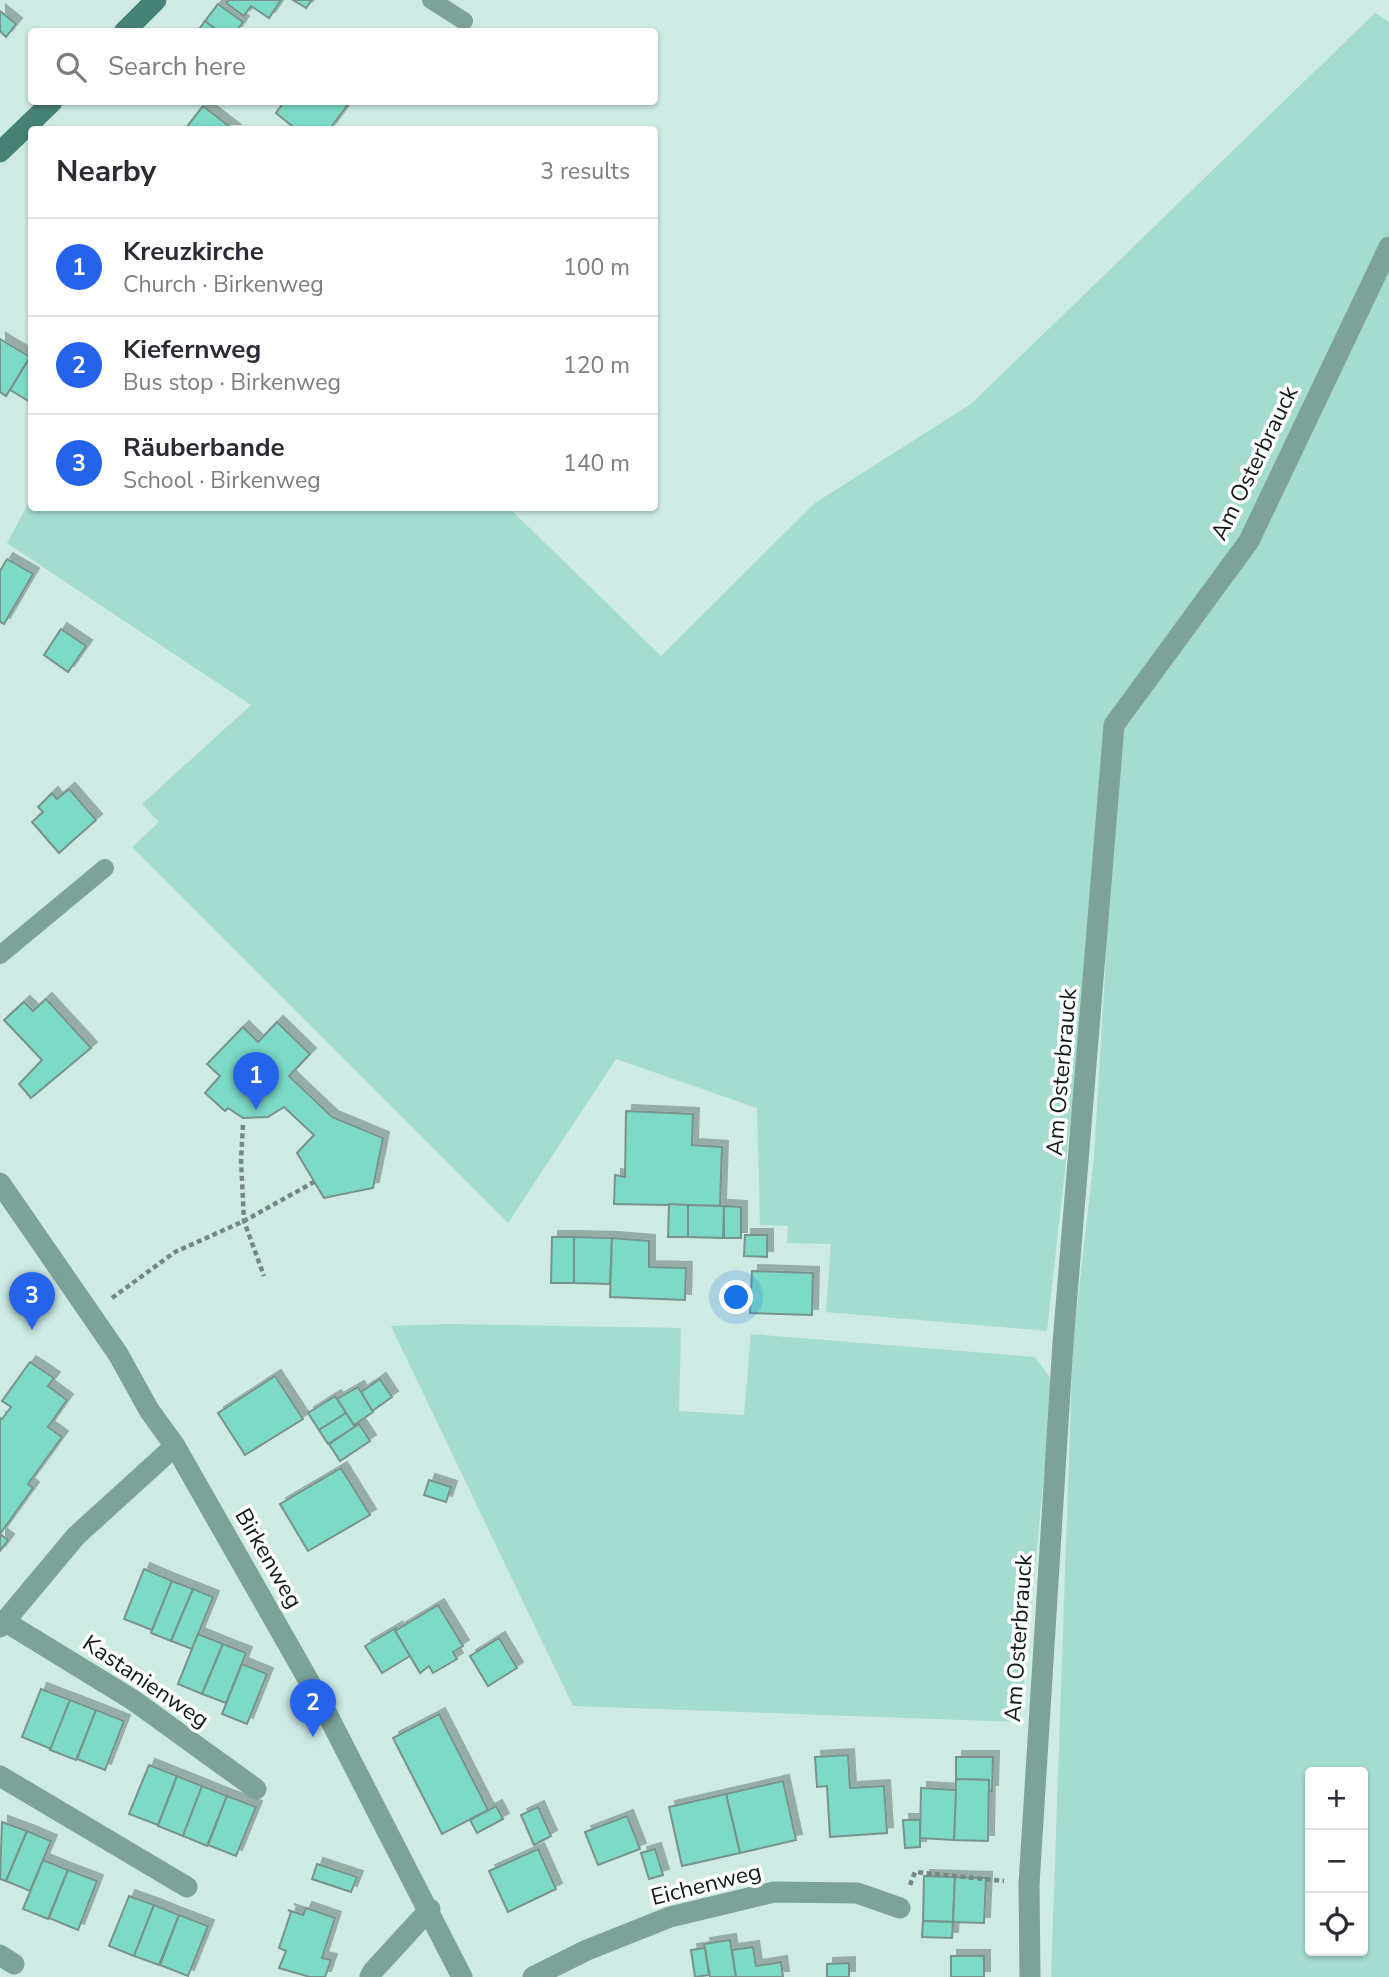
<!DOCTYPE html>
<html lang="en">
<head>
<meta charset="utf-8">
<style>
  body { margin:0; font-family:"Nunito Sans",sans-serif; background:#f7f7f7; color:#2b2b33 }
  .controls { position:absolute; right:21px; bottom:21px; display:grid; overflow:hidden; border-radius:7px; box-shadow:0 2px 5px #0004 }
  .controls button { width:63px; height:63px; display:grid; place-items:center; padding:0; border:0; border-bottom:2px solid #e1e1e2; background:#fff; color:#2b2b33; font:35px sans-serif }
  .you { position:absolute; left:737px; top:1298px; width:24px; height:24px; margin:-18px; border:5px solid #fff; border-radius:50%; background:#1a73e8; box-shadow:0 0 0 10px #1a73e833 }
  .badge { display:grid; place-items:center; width:46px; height:46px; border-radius:50%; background:#2563eb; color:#fff; font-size:23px; font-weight:700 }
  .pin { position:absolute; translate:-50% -58px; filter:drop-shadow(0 2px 4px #0008) }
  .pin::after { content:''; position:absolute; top:37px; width:24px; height:21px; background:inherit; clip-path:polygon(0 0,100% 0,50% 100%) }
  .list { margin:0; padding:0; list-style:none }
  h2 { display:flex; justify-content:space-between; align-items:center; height:91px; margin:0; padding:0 28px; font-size:30px }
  h2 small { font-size:23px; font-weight:400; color:#7c7c81 }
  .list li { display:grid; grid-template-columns:46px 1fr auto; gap:21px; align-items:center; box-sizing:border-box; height:98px; padding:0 28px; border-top:2px solid #e1e1e2 }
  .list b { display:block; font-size:26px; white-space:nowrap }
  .list p { margin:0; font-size:23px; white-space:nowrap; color:#7c7c81 }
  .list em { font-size:23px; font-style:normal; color:#7c7c81 }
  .icon { flex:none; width:38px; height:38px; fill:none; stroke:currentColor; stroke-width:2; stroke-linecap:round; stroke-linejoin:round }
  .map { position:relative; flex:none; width:1389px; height:1977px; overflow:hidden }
  .search { position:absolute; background:#fff; box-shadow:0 2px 5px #0004; left:28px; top:28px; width:630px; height:77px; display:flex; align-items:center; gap:18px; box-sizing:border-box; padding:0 24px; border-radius:7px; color:#7c7c81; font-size:26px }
  .panel { position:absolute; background:#fff; box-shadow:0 2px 5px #0004; left:28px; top:126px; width:630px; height:385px; border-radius:7px }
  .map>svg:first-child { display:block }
</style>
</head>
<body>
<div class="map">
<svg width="1389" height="1977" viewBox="0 0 1389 1977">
  <defs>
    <filter id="shadow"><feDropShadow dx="6" dy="-6" stdDeviation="0" flood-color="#0004"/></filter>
  </defs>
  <rect width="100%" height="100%" fill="#cdeae3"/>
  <g fill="#a4dcd0" fill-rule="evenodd">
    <path d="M1375,13L1389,22V1977H1051L1073,1342L1094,1157L1105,974L1113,739L1047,1331L826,1312L831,1244L787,1243L788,1226L760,1225L757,1108L616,1059L508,1223L132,847L159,822L142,804L251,705L7,543L31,499L32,508H509L661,656L815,503L971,404ZM1310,1772H1363V1951H1310Z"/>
    <polygon points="447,1324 681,1328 679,1411 744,1415 751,1334 1035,1357 1053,1382 1020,1722 573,1706 391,1326"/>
  </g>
  <g fill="#7bdac7" stroke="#78928c" stroke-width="2" filter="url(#shadow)">
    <polygon points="229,0 281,0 269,18 251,6 244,16 226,3"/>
    <polygon points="293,0 312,0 306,8"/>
    <polygon points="218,4 243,22 236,32 219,32 205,21"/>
    <polygon points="0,11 16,24 6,37 0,31"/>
    <polygon points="205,21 219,32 197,32"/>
    <polygon points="284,102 348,102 349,103 329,130 297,130 276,113"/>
    <polygon points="203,106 234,130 188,130 186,128"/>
    <polygon points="0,339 30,357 6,396 0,392"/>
    <polygon points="32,354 32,403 10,390"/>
    <polygon points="7,559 33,574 4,624 0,622 0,571"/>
    <polygon points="61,629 86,646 68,672 44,655"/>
    <polygon points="69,789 96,820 59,853 32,822 43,812 38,807 52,793 57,799"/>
    <polygon points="46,999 91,1048 31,1098 19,1084 42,1060 4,1020 24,1002 33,1011"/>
    <polygon points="277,1022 310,1054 289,1076 332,1117 383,1138 373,1188 324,1198 297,1153 314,1135 284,1107 268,1117 243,1118 228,1108 225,1111 205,1093 220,1076 207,1064 243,1027 258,1042"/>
    <polygon points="626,1111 693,1114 692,1145 722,1147 720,1206 614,1204 615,1175 625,1177"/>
    <polygon points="669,1204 688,1205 688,1237 668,1237"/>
    <polygon points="688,1205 724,1206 723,1238 688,1237"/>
    <polygon points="724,1206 741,1207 741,1238 724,1238"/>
    <polygon points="745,1235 767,1235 767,1257 744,1256"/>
    <polygon points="552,1237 574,1237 574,1283 551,1283"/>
    <polygon points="574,1237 612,1238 610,1284 574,1283"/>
    <polygon points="612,1238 649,1241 649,1267 686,1268 685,1300 610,1297"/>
    <polygon points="752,1271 813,1273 812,1315 750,1313"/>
    <polygon points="30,1362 54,1378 48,1386 67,1400 48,1427 62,1437 28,1484 33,1488 0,1534 8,1540 0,1551 0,1418 2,1419 11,1407 2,1401"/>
    <polygon points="275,1376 303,1419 245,1455 218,1413"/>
    <polygon points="380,1379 392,1397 372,1411 361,1392"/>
    <polygon points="358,1387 373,1412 354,1425 337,1399"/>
    <polygon points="335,1396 346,1413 319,1430 308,1413"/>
    <polygon points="346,1413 355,1427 328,1444 319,1430"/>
    <polygon points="359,1424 370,1441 340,1461 329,1444"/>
    <polygon points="341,1468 370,1515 308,1551 280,1504"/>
    <polygon points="429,1480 451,1487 446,1502 424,1495"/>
    <polygon points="144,1569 172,1581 152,1630 124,1619"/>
    <polygon points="172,1581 193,1589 171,1641 151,1633"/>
    <polygon points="193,1589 213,1597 192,1649 171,1641"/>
    <polygon points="438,1605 463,1646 453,1652 457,1659 433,1673 429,1666 420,1673 395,1631"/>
    <polygon points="396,1628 395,1631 410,1656 382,1673 365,1646"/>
    <polygon points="198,1634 223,1644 202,1694 178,1684"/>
    <polygon points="499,1638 517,1668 488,1686 470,1656"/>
    <polygon points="223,1644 246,1653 226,1703 202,1694"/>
    <polygon points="242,1664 267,1674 247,1724 222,1714"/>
    <polygon points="41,1689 70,1700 51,1749 22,1737"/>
    <polygon points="70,1700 96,1710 76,1760 50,1750"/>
    <polygon points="96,1710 124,1721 105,1770 77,1759"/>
    <polygon points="439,1714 488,1810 442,1834 393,1738"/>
    <polygon points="848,1755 850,1788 884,1786 887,1833 830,1837 827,1786 817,1787 815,1757"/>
    <polygon points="956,1757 993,1757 992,1791 989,1791 989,1780 956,1779"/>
    <polygon points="149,1765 177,1776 158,1825 129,1814"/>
    <polygon points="177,1776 202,1786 183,1836 158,1826"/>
    <polygon points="956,1779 989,1780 988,1841 954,1840"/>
    <polygon points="783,1781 796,1840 740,1853 726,1794"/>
    <polygon points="202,1786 227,1796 207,1846 183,1836"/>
    <polygon points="921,1788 956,1790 954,1840 920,1838"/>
    <polygon points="726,1794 740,1853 682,1866 669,1807"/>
    <polygon points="227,1796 256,1807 236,1856 208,1845"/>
    <polygon points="496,1806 503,1819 477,1833 470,1820"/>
    <polygon points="538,1807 551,1836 534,1845 521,1815"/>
    <polygon points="627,1816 640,1849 598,1865 585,1832"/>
    <polygon points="903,1820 920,1820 920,1847 905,1848"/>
    <polygon points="2,1822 27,1831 6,1881 0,1879"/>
    <polygon points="27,1831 51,1841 30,1891 6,1881"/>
    <polygon points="538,1849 556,1889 508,1912 489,1871"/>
    <polygon points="655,1849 663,1875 649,1879 641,1853"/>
    <polygon points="43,1860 68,1870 48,1919 23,1909"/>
    <polygon points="317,1864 357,1877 351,1892 312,1879"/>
    <polygon points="68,1870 97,1881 78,1930 49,1918"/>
    <polygon points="924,1876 955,1877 953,1922 923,1921"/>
    <polygon points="955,1877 986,1878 984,1923 953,1922"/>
    <polygon points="129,1896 154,1905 134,1956 109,1946"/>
    <polygon points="154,1905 179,1915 159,1965 134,1956"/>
    <polygon points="306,1908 335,1918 322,1958 331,1960 325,1977 310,1977 279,1968 286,1951 279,1948 291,1912 288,1910 303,1915"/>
    <polygon points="179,1915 208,1926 188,1976 160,1965"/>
    <polygon points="923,1921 953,1922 952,1938 922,1937"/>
    <polygon points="730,1940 736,1977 710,1977 704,1944"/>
    <polygon points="753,1947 756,1966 781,1962 783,1977 736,1977 732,1950"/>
    <polygon points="705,1948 709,1975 695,1977 691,1950"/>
    <rect x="951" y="1956" width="33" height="21"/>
    <polygon points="849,1963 849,1977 827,1977 827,1964"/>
  </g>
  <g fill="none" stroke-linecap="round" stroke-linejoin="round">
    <g stroke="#748883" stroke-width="4.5" stroke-dasharray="5 3.5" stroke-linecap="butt">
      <polyline points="243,1125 241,1160 244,1221 264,1276"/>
      <polyline points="112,1298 175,1252 244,1221 314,1182"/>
      <polyline points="910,1885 915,1872 1004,1881"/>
    </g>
    <g stroke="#7ca299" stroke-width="18">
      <polyline points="431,0 464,21"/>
      <polyline points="0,955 105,868"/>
    </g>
    <g stroke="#7ca299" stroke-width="21">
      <polyline points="0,1183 118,1354 149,1410 175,1446 322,1704 462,1977"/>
      <polyline points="4,1621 133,1700 256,1789"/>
      <polyline points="0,1627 76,1536 175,1446"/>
      <polyline points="0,1776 187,1887"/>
      <polyline points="0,1955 14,1964"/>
      <polyline points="370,1977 373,1971 430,1909"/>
      <polyline points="533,1977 587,1950 670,1917 774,1892 857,1893 900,1908"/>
      <polyline points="1030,1977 1029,1884 1063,1343 1114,725 1249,541 1389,247"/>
    </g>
    <g stroke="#478276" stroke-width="21">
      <polyline points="124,32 156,0"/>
      <polyline points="0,152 52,102"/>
    </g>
  </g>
  <g text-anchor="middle" stroke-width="7" stroke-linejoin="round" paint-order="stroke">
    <g font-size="23" fill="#101b18" stroke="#fff">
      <text transform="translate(1254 463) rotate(-64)" y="8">Am Osterbrauck</text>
      <text transform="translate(1061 1072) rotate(-85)" y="8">Am Osterbrauck</text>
      <text transform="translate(269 1558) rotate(60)" y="8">Birkenweg</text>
      <text transform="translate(1018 1638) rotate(-86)" y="8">Am Osterbrauck</text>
      <text transform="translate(146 1681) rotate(34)" y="8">Kastanienweg</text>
      <text transform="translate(706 1884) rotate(-14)" y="8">Eichenweg</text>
    </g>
  </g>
</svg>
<div class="controls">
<button>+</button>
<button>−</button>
<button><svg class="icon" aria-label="locate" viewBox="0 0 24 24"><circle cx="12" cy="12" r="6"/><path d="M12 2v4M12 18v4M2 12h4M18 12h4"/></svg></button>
</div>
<div class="you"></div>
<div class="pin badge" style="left:256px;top:1110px">1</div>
<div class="pin badge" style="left:313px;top:1737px">2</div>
<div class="pin badge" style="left:32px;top:1330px">3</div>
<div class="search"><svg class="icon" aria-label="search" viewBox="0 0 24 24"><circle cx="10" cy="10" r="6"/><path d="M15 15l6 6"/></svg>Search here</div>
<section class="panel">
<h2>Nearby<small>3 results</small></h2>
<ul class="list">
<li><span class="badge">1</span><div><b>Kreuzkirche</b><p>Church · Birkenweg</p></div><em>100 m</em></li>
<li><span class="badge">2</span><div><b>Kiefernweg</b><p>Bus stop · Birkenweg</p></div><em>120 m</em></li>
<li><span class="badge">3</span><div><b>Räuberbande</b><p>School · Birkenweg</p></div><em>140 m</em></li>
</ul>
</section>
</div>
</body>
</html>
